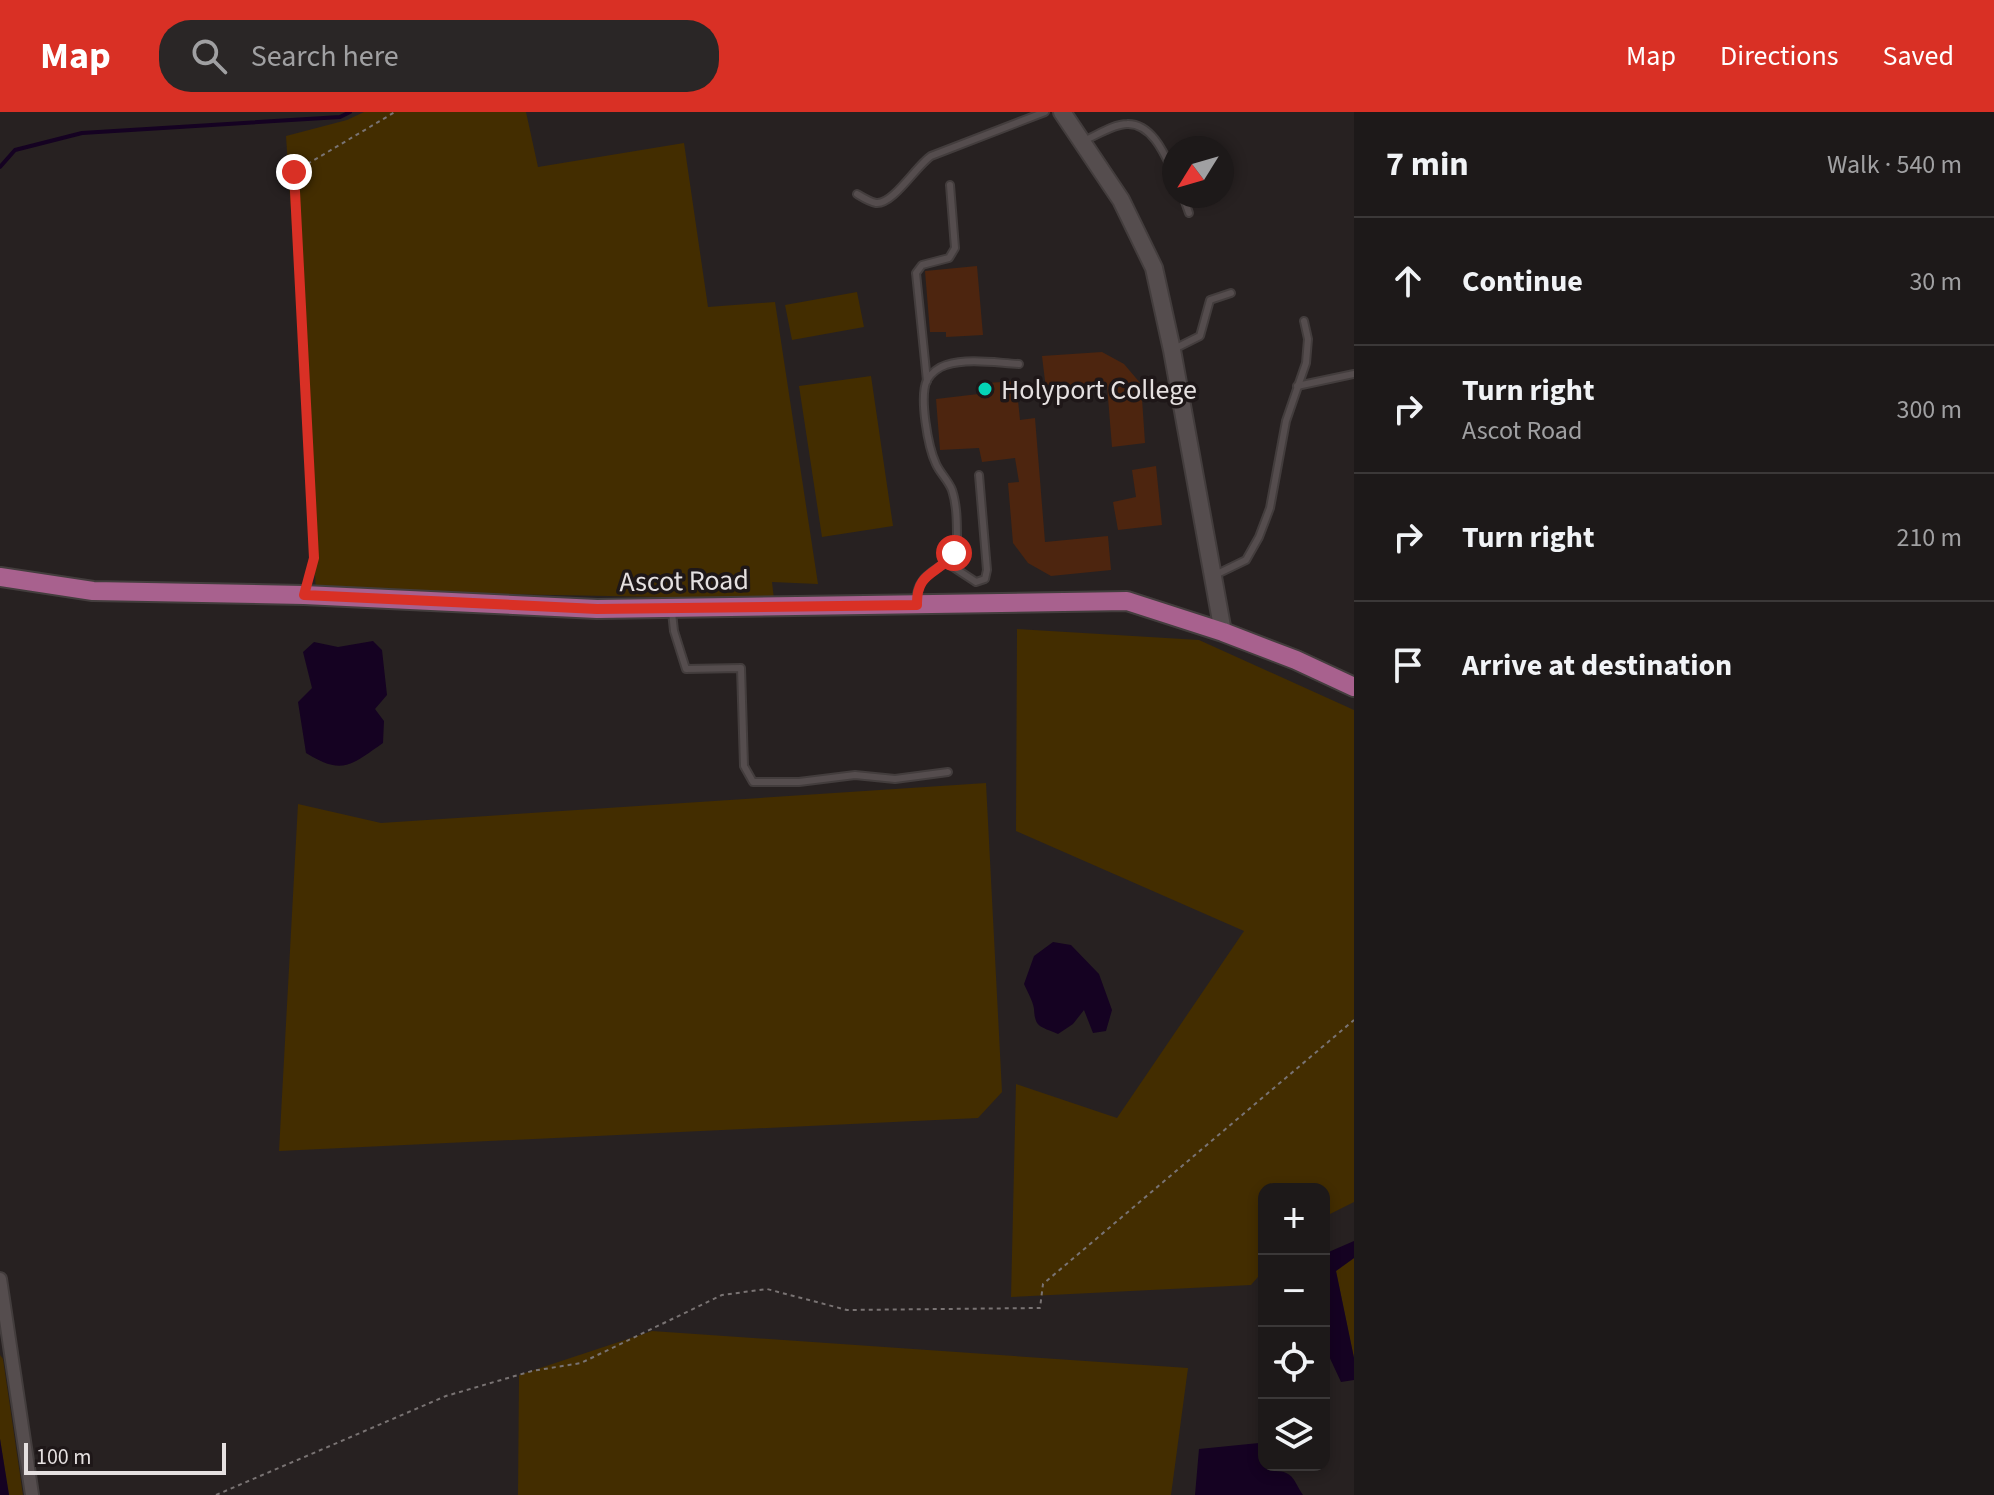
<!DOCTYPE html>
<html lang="en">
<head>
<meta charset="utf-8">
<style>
  body { margin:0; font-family:"Source Sans 3",sans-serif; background:#2a2626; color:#f1f3f6 }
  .controls { position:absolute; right:24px; bottom:24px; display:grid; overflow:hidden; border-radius:16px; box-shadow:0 4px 12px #0003 }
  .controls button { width:72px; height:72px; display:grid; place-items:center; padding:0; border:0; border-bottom:2px solid #3b3838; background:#1d1919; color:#f1f3f6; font:40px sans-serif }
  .compass { position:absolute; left:1162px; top:24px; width:72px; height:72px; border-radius:50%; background:#1d1919; box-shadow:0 4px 12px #0003; rotate:233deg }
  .scale { position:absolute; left:24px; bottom:20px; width:202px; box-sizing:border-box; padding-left:8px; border:4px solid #e5e0e0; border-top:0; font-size:22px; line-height:28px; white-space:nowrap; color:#e5e0e0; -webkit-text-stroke:6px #1e1718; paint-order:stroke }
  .stop { position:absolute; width:24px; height:24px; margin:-18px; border:6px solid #d93025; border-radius:50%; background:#fff }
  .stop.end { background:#d93025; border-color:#fff; box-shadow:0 2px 8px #0008 }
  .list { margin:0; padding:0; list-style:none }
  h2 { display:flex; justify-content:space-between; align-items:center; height:104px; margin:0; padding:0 32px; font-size:34px }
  h2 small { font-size:26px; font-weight:400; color:#a0a0a2 }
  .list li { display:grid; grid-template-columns:52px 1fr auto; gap:24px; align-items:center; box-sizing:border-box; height:128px; padding:0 32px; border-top:2px solid #3b3838 }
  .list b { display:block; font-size:30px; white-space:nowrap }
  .list p { margin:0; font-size:26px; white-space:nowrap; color:#a0a0a2 }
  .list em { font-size:26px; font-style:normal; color:#a0a0a2 }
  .icon { flex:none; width:44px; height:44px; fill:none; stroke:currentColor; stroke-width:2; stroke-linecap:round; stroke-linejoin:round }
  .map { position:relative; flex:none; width:1354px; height:1383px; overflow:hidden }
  header { display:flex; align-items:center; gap:48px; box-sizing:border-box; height:112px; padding:0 40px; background:#d93025; color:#fff }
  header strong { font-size:38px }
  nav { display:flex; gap:44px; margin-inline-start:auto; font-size:28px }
  .search { width:560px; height:72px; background:#2a2626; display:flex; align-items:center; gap:20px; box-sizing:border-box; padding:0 28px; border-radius:32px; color:#a0a0a2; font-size:30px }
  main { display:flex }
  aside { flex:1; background:#1d1919 }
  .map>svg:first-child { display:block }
</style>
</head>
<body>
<header>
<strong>Map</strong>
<div class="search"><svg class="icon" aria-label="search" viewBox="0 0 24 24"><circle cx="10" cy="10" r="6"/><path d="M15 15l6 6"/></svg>Search here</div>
<nav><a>Map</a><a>Directions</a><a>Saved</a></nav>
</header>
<main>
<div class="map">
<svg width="1354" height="1383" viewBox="0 0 1354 1383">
  <rect width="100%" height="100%" fill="#272121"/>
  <g fill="#432d00">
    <polygon points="364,0 526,0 538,55 684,31 708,195 775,190 818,472 772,470 774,487 316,479 286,24 347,8"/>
    <polygon points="857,180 864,215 792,228 785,193"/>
    <polygon points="871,264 893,414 822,425 799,274"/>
    <polygon points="1017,517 1199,528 1354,598 1354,1090 1324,1105 1324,1077 1264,1077 1264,1158 1251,1173 1011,1185 1016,972 1117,1006 1244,819 1016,719"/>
    <polygon points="986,671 1002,980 978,1006 279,1039 298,692 381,711"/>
    <polygon points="1354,1146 1354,1246 1336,1159"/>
    <polygon points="652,1219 1188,1256 1171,1383 518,1383 519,1263"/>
    <polygon points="0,1243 3,1247 23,1383 9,1383 0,1327"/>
  </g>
  <g fill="#150222">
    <path d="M373,529L382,538L387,583L375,597L384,609L383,631C351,653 343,664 306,641L298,590L312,576L303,540L314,530L338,535Z"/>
    <path d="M1053,830L1071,833L1099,862L1112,898L1106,919L1093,921L1084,898L1073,912L1058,922C1040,914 1035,916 1034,897C1033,889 1027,879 1024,872L1034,844Z"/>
    <polygon points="1354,1129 1354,1146 1336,1159 1354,1246 1354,1268 1341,1270 1327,1240 1324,1225 1324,1142"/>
    <polygon points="0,1327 9,1383 0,1383"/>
    <path d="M1259,1331L1264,1333V1353H1274L1275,1359C1294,1359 1294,1370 1303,1383H1195L1199,1337Z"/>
  </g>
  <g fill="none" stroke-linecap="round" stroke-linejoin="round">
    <polyline stroke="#150222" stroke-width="4" points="0,55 15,38 82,21 340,5 350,0"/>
  </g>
  <g fill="#4d250f">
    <polygon points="977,154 983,223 946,225 946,220 930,220 925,159"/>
    <polygon points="1102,240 1124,252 1141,272 1145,331 1112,335 1107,273 1046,277 1042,244"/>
    <polygon points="1016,269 1020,308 1035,306 1045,430 1108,424 1111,458 1051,464 1028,451 1013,431 1008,371 1019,370 1015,346 982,350 979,336 940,338 936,287 987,281 987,271"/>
    <polygon points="1156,354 1162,413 1118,418 1113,390 1136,385 1132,358"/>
  </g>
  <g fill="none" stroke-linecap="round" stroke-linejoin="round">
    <g stroke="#433d3d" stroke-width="10">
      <g id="lane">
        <path d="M1083,29C1096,24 1113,12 1127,12C1152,11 1165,43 1174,62"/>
        <path d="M857,82C862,85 870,90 876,91C893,93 916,54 931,44L1045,0"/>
        <polyline points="1183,84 1189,101"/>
        <polyline points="1172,238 1200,224 1210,188 1231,181"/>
        <polyline points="927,269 916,161 922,153 949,146 955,136 950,73"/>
        <polyline points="1297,274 1354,262"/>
        <polyline points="947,451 976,470 985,467 987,458 979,363"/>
        <polyline points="1213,464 1246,448 1259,425 1270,396 1286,309 1306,251 1308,227 1304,209"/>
        <path d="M916,489C918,451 956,461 957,427C957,411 957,393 952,378C948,368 940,361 936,352C928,335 919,285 927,268C931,261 939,255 946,253C968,246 997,251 1019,252"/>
        <polyline points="672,500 674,519 686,557 741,556 744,654 753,670 799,670 855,663 895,667 948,660"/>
      </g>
    </g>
    <g stroke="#433d3d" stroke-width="16">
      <polyline id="street" points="0,1167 32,1383"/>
    </g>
    <g stroke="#433d3d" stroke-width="20">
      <polyline id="secondary" points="1062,0 1121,88 1154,156 1172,238 1223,520"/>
    </g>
    <g stroke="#433d3d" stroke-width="22">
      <polyline id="primary" points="0,465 93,479 304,483 597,497 1127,489 1223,520 1296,548 1354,575"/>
    </g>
    <g stroke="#797373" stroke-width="2" stroke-dasharray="4 4" stroke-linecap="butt">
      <polyline points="308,467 314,446 294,60 395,0"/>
      <polyline points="216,1383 446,1284 532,1259 581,1251 722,1183 767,1177 847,1198 1040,1196 1043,1172 1354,908"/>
    </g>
    <use href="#lane" stroke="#554d4e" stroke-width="6"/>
    <use href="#street" stroke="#554d4e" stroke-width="12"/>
    <use href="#secondary" stroke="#554d4e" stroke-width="16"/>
    <use href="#primary" stroke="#a8618e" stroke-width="18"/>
  </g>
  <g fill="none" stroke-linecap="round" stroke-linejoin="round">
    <path stroke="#d93025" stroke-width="10" d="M294,60L314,446L304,483L597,497L917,493C916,459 938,463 954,441"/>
  </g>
  <circle fill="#04d5b6" stroke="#1e1718" stroke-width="3" cx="985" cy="277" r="8"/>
  <g text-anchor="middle" stroke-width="7" stroke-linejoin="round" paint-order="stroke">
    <g font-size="28" fill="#e5e0e0" stroke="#1e1718" text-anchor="start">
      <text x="1001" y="287">Holyport College</text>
    </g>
    <g font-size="28" fill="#e5e0e0" stroke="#1e1718">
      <text transform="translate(684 468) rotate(-1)" y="10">Ascot Road</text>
    </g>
  </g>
</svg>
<div class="controls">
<button>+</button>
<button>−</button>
<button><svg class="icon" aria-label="locate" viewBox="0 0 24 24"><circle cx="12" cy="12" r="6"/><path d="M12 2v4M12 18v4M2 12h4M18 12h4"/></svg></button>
<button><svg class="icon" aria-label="layers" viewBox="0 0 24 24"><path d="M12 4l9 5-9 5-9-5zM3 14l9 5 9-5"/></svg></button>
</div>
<svg class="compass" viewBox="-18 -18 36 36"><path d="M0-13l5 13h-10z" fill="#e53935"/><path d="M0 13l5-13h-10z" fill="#a0a0a2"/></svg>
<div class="scale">100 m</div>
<div class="stop" style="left:954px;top:441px"></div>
<div class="stop end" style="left:294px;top:60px"></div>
</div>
<aside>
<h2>7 min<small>Walk · 540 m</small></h2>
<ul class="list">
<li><svg class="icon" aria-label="ahead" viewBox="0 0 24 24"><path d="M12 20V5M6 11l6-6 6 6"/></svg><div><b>Continue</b></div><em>30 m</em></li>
<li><svg class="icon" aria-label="right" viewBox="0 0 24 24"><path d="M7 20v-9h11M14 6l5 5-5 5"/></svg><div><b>Turn right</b><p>Ascot Road</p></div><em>300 m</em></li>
<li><svg class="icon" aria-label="right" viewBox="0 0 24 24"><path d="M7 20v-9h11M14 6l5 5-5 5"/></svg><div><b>Turn right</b></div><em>210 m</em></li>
<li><svg class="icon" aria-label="arrive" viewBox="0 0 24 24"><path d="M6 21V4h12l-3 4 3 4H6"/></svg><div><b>Arrive at destination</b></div></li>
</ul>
</aside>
</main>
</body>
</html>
